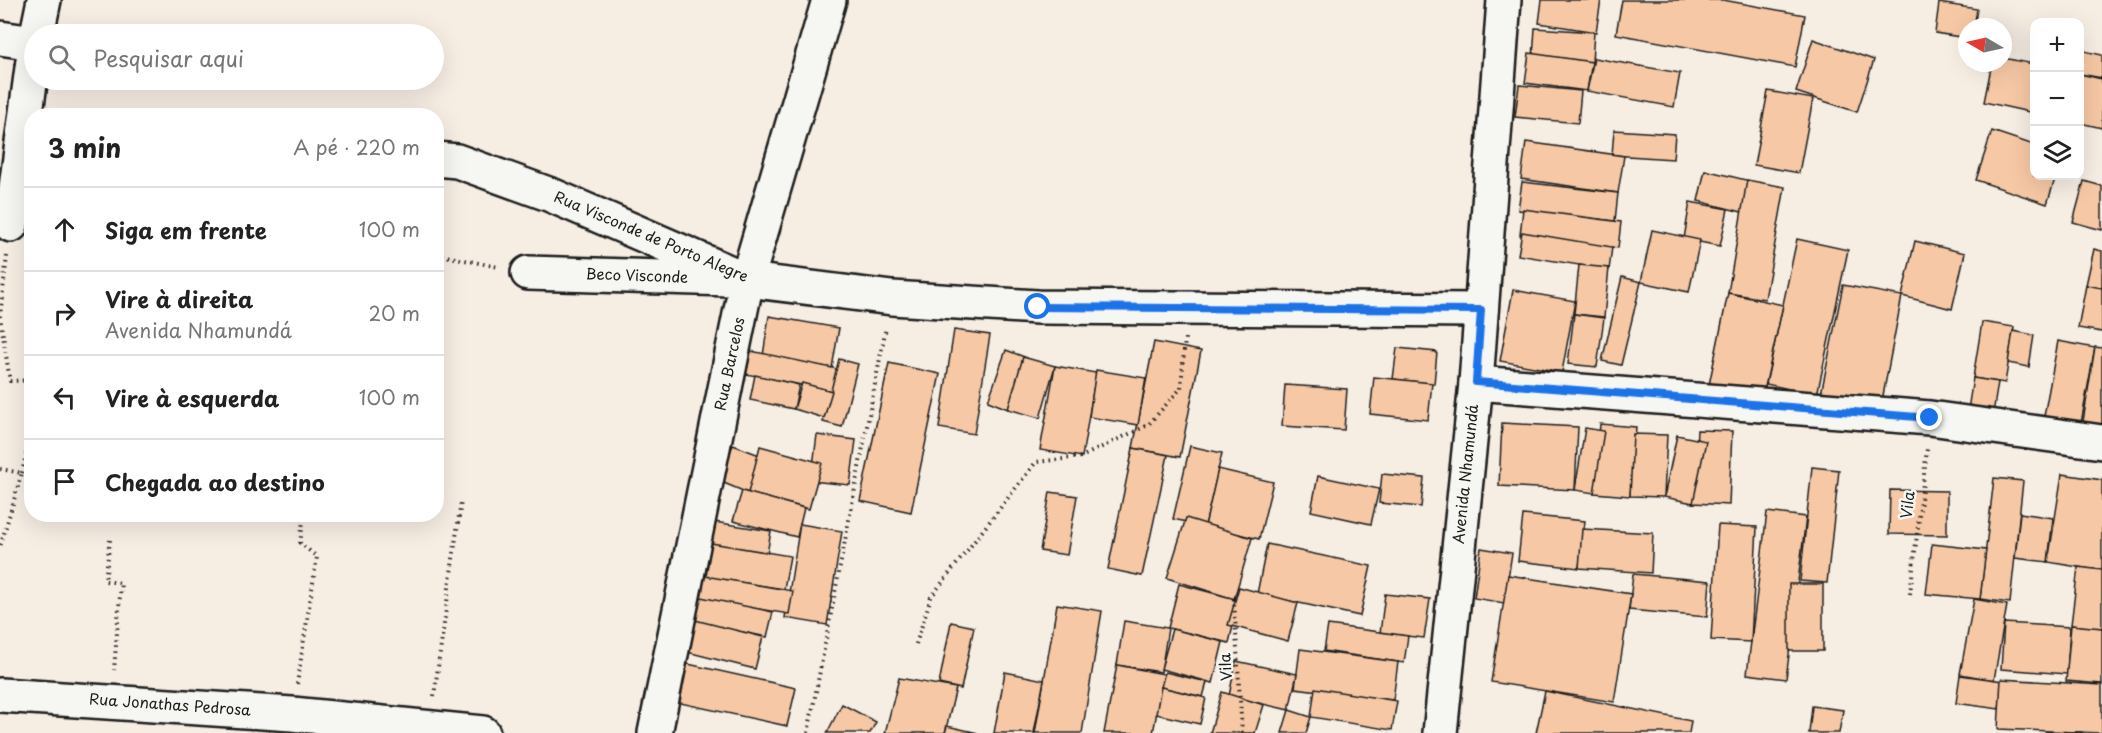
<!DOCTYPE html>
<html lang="pt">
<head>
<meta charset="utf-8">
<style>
  body { margin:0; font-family:"Playpen Sans",sans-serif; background:#f6f6f6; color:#222 }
  .controls { position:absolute; right:18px; top:18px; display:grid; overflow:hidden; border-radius:12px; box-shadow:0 6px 24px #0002 }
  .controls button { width:54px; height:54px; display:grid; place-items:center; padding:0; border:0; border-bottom:2px solid #e0e0e0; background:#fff; color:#222; font:30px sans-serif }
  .compass { position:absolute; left:1958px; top:18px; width:54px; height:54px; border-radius:50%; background:#fff; box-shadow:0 6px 24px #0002; rotate:279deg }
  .stop { position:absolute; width:18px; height:18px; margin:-14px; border:4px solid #1a73e8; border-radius:50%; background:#fff }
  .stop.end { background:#1a73e8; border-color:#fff; box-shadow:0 2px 6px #0008 }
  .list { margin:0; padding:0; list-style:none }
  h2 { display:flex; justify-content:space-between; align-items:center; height:78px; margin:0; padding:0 24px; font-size:26px }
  h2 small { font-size:20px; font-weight:400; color:#767676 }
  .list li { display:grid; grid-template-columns:39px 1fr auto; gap:18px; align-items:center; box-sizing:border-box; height:84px; padding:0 24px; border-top:2px solid #e0e0e0 }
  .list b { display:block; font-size:22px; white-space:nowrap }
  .list p { margin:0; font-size:20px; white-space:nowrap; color:#767676 }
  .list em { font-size:20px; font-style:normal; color:#767676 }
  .icon { flex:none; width:33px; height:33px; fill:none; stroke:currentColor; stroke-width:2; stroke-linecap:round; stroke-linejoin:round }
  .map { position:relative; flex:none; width:2102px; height:733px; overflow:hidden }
  .search { position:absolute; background:#fff; box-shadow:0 6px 24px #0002; left:24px; top:24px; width:420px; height:66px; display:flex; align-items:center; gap:15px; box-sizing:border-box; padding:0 21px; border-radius:33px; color:#767676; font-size:22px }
  .panel { position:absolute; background:#fff; box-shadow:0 6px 24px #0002; left:24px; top:108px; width:420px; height:414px; border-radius:24px }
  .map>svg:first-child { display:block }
</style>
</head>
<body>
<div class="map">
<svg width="2102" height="733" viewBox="0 0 2102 733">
  <rect width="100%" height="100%" fill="#f6ede3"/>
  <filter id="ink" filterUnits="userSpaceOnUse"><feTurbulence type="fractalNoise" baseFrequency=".0167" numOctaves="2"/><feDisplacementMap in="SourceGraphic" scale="12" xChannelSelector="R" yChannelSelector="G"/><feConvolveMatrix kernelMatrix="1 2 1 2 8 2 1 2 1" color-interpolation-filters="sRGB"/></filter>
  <g filter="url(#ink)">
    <g fill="#f6c8a5" stroke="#1c1c1c" stroke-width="1.5">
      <polygon points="1542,0 1601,0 1596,32 1539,23"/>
      <polygon points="1622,0 1723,0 1805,15 1795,67 1616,34"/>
      <polygon points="1939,3 1977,9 1974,27 1967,27 1967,38 1935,33"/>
      <polygon points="1535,28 1594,32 1592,62 1533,58"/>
      <polygon points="1813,39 1874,60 1857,112 1796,92"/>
      <polygon points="2080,50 2102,55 2102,78 2080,74"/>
      <polygon points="1529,53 1592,62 1587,91 1525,83"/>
      <polygon points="1594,58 1680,73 1674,107 1587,91"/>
      <polygon points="2003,58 2034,64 2034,113 1984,102 1992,63 2003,63"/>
      <polygon points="2080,74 2102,79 2102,128 2080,123"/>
      <polygon points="1519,85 1581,91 1578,123 1515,117"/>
      <polygon points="1768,91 1813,99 1799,173 1754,165"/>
      <polygon points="1614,130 1675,134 1673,159 1612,155"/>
      <polygon points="1992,131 2034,145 2034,176 2056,176 2047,204 1976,180"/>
      <polygon points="1526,142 1624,156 1618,193 1521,179"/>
      <polygon points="1705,170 1750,181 1742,212 1698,201"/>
      <polygon points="1747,180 1785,187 1765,299 1728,293"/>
      <polygon points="2084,181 2102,186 2102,230 2073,222"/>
      <polygon points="1522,182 1618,193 1615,221 1518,210"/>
      <polygon points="1690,202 1728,209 1720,246 1684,239"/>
      <polygon points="1523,209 1621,222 1618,248 1520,235"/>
      <polygon points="1652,230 1700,240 1689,292 1641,282"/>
      <polygon points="1522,232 1612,247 1609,270 1518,255"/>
      <polygon points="1797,239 1848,250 1817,395 1766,384"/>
      <polygon points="1915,241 1965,253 1952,309 1902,296"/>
      <polygon points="2094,249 2102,251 2102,289 2086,285"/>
      <polygon points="1579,265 1609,268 1604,317 1574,314"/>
      <polygon points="1622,277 1641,282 1621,365 1602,361"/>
      <polygon points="1843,285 1902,296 1881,406 1821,394"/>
      <polygon points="2086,285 2102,288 2102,332 2078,328"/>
      <polygon points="1513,290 1575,301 1562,372 1500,361"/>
      <polygon points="1728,293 1783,305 1763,396 1709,385"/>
      <polygon points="1574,314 1604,318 1597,367 1568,364"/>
      <polygon points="769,316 839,328 832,368 763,356"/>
      <polygon points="1982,322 2014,327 2005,383 1973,378"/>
      <polygon points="954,330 990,335 974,434 939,428"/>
      <polygon points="2013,331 2034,335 2029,367 2008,363"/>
      <polygon points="2058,341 2095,348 2079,434 2042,427"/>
      <polygon points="1154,342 1201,351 1180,457 1133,448"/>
      <polygon points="2095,347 2102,348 2102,437 2081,434"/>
      <polygon points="1397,348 1437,352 1434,384 1393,379"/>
      <polygon points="1006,350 1027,358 1008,409 988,401"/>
      <polygon points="751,351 837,369 832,391 746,374"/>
      <polygon points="1023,357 1055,366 1040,418 1008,409"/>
      <polygon points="839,359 858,364 842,427 823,422"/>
      <polygon points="889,363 940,374 911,512 860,501"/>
      <polygon points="1055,366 1096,373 1082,457 1040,450"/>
      <polygon points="1096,370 1146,378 1138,425 1089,417"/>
      <polygon points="755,375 799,385 794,409 750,400"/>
      <polygon points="1374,377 1432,383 1428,420 1370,414"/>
      <polygon points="1973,378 1998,382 1992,420 1967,416"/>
      <polygon points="802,383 832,391 824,418 794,409"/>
      <polygon points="1285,385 1347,389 1344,430 1282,426"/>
      <polygon points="1502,423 1578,427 1575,490 1499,486"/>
      <polygon points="1600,424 1636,427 1630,496 1594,493"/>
      <polygon points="1585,428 1604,431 1594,493 1575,490"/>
      <polygon points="1697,430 1732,431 1729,505 1693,503"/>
      <polygon points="1633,434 1667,435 1664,497 1630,496"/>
      <polygon points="817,435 856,440 850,485 811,481"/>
      <polygon points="1677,435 1706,441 1693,503 1664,497"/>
      <polygon points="733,445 762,456 748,493 719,481"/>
      <polygon points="760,446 822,463 809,509 748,493"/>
      <polygon points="1190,446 1222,453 1205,526 1173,519"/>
      <polygon points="1133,448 1168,455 1142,576 1108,569"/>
      <polygon points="1812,467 1839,470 1827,583 1800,581"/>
      <polygon points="1218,469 1273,482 1259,539 1205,526"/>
      <polygon points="1382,474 1424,478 1421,507 1379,503"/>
      <polygon points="2062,474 2102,480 2102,571 2048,562"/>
      <polygon points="1318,476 1379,489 1371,524 1311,511"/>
      <polygon points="1994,478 2023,481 2010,603 1980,599"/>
      <polygon points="1890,490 1947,491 1947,535 1889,534"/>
      <polygon points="742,491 804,508 797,537 733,521"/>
      <polygon points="1050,492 1077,496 1067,555 1040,551"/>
      <polygon points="1767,512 1806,517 1786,679 1747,674"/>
      <polygon points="2020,513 2053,518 2048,562 2015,558"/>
      <polygon points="1523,515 1585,521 1579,568 1518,561"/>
      <polygon points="1186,518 1252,538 1234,599 1167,578"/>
      <polygon points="708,521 771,531 767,554 704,544"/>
      <polygon points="800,524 842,531 827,625 785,618"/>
      <polygon points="1718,525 1757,527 1751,642 1711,640"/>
      <polygon points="1582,529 1653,533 1651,573 1579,568"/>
      <polygon points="711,543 790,556 784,589 706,577"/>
      <polygon points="1267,544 1371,566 1360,616 1257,594"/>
      <polygon points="1932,544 1986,550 1980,599 1926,594"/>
      <polygon points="1481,548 1512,553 1504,603 1474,598"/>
      <polygon points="2078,567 2102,570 2102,629 2071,625"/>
      <polygon points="1633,574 1710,581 1707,617 1629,610"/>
      <polygon points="699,575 793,591 789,614 696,599"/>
      <polygon points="1508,575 1631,594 1614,702 1491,682"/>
      <polygon points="1179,584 1239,600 1229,643 1168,628"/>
      <rect x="1789" y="584" width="34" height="67"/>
      <polygon points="1239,587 1298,603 1288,641 1228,625"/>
      <polygon points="1385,594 1430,599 1424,638 1380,633"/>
      <polygon points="691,595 773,612 767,637 685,620"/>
      <polygon points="1974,599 2007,605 1994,680 1960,674"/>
      <polygon points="1057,604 1102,611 1082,733 1035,733"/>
      <polygon points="695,620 763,637 755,669 687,652"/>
      <polygon points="1124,621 1168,628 1161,672 1117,665"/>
      <polygon points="951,622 974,627 961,689 939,684"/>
      <polygon points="2004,623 2070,627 2067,674 2001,669"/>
      <polygon points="1328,625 1408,636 1404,663 1324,651"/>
      <polygon points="2071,625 2102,628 2102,684 2066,681"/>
      <polygon points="1172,629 1223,642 1213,683 1161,669"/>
      <polygon points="1300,649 1398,662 1393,700 1295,688"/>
      <polygon points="1236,661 1297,674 1289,710 1229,696"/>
      <polygon points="679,662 796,688 787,726 671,701"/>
      <polygon points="1117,665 1164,674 1153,733 1104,733"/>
      <polygon points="1005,672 1044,680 1034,733 994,733"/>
      <polygon points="1165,672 1207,682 1203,697 1161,687"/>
      <polygon points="1960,675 2003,681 1999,709 1956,703"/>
      <polygon points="899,678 956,688 945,733 885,733"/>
      <polygon points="2001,679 2102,685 2102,733 1998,729"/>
      <polygon points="1161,687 1206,698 1200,724 1156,714"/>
      <polygon points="1315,688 1397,701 1392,730 1311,717"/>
      <polygon points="1545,691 1691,721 1689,733 1536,733"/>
      <polygon points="1222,692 1264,705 1255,733 1210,733"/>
      <polygon points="842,704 876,722 870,733 827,733"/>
      <polygon points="1812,706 1843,710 1839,733 1809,733"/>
      <polygon points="1289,710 1311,717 1306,733 1282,733"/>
      <polygon points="947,726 978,733 945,733"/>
      <rect x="2046" y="732" width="36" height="1"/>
    </g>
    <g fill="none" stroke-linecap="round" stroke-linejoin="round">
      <g stroke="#1c1c1c" stroke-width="38">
        <g id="minor">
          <polyline points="37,34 44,0"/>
          <polyline points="0,38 34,43"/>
          <polyline points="436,159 457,161 551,195 747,280 892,298 1038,307 1481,310"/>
          <polyline points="11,225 34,53"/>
          <polyline points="528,273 730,279"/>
          <polyline points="1476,383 1930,418 2102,442"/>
          <polyline points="0,695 292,714 483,733"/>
          <polyline points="655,733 747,280 829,0"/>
          <polyline points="1440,733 1476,383 1504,0"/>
        </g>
      </g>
      <g stroke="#1c1c1c" stroke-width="4" stroke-dasharray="1.5 4.5" stroke-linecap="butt">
        <polyline points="436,254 498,267"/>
        <polyline points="7,256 0,316 10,381 32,380"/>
        <polyline points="0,469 22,473 0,547"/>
        <polyline points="22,473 29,441"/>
        <polyline points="110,540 105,581 121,583 114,670"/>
        <polyline points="1910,594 1927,449"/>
        <polyline points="1234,599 1242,733"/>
        <polyline points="916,644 931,597 1036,462 1081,457 1148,425 1181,388 1185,338"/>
        <polyline points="297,684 317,557 300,543 304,514"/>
        <polyline points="434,696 461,501"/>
        <polyline points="808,733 886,327"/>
      </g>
      <use href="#minor" stroke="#f6f6f2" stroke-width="33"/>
    </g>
  </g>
  <g fill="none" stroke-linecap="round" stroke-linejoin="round" filter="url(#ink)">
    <polyline stroke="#1a73e8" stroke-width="8" points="1038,307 1481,310 1476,382 1930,418"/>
  </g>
  <g text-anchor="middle" stroke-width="5" stroke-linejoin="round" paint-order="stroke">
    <g font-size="15" fill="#1c1c1c" stroke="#f6f6f2">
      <text transform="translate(651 237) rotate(23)" y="5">Rua Visconde de Porto Alegre</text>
      <text transform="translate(637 276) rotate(2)" y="5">Beco Visconde</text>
      <text transform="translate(730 364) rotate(-78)" y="5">Rua Barcelos</text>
      <text transform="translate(1466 474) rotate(-84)" y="5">Avenida Nhamundá</text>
      <text transform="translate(1908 505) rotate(-83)" y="5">Vila</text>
      <text transform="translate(1226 667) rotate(-94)" y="5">Vila</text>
      <text transform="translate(170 705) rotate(4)" y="5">Rua Jonathas Pedrosa</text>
    </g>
  </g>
</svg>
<div class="controls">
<button>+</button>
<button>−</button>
<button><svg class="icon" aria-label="layers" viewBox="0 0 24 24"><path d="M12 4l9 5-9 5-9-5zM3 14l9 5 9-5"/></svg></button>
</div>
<svg class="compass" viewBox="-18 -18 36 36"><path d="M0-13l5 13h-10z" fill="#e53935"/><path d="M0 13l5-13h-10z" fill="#767676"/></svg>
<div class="stop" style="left:1038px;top:307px"></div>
<div class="stop end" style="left:1930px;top:418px"></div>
<div class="search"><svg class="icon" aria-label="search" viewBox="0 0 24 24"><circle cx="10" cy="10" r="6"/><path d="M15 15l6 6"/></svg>Pesquisar aqui</div>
<section class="panel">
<h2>3 min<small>A pé · 220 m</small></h2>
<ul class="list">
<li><svg class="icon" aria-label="ahead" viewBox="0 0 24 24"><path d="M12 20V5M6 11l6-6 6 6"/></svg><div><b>Siga em frente</b></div><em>100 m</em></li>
<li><svg class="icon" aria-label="right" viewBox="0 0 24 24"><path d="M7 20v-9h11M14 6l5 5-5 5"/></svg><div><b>Vire à direita</b><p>Avenida Nhamundá</p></div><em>20 m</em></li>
<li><svg class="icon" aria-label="left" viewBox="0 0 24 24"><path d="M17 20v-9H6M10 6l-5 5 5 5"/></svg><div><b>Vire à esquerda</b></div><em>100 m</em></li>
<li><svg class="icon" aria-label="arrive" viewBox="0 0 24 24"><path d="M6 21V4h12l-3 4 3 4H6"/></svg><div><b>Chegada ao destino</b></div></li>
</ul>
</section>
</div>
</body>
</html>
